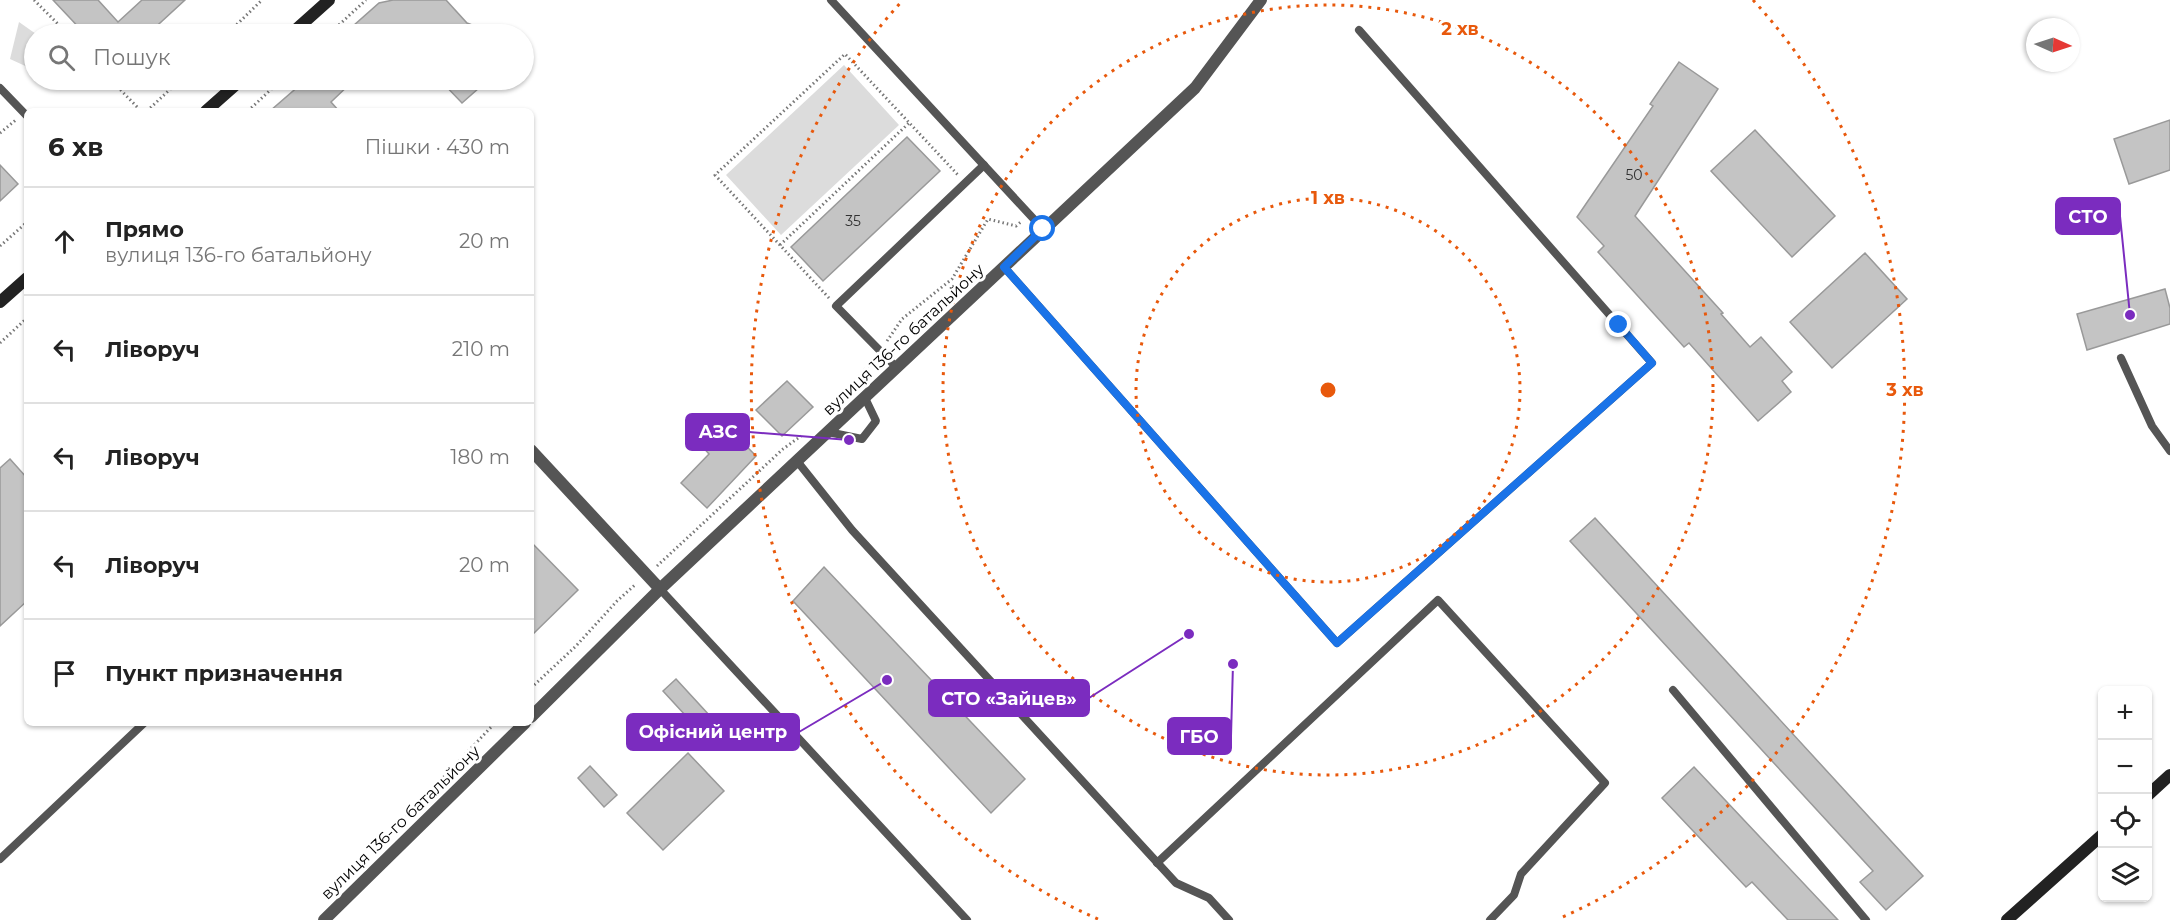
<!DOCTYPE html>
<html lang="uk">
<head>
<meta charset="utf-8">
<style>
  body { margin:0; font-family:Montserrat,sans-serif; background:#f6f6f6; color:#222 }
  .controls { position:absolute; right:18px; bottom:18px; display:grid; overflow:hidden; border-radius:9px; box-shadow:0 2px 4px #0004 }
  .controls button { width:54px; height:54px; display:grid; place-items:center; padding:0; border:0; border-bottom:2px solid #e0e0e0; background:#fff; color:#222; font:30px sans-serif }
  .compass { position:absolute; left:2026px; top:18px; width:54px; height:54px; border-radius:50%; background:#fff; box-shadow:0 2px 4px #0004; rotate:93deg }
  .stop { position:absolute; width:18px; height:18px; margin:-14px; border:4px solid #1a73e8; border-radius:50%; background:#fff }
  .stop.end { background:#1a73e8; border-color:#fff; box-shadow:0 2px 6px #0008 }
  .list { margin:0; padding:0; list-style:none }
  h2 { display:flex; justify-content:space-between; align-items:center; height:78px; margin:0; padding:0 24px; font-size:26px }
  h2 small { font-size:20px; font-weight:400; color:#767676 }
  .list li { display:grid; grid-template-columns:39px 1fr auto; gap:18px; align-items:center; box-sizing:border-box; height:108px; padding:0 24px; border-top:2px solid #e0e0e0 }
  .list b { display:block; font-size:22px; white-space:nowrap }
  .list p { margin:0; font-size:20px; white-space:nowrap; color:#767676 }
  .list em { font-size:20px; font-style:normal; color:#767676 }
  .icon { flex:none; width:33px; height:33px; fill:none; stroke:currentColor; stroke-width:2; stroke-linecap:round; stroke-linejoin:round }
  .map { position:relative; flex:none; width:2170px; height:920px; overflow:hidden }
  .search { position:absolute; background:#fff; box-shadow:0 2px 4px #0004; left:24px; top:24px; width:510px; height:66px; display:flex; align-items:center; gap:15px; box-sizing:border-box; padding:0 21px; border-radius:33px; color:#767676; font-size:22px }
  .panel { position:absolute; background:#fff; box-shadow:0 2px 4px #0004; left:24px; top:108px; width:510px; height:618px; border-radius:9px }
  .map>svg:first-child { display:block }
</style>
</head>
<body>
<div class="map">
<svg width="2170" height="920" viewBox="0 0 2170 920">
  <rect width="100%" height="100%" fill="#fff"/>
  <g fill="#dcdcdc">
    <polygon points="19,22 36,34 34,34 34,70 10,59"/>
    <polygon points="844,65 899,125 781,235 726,175"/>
  </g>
  <g fill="#c4c4c4" stroke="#999" stroke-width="1.5">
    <polygon points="53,0 98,0 118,22 142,0 185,0 148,34 85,34"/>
    <polygon points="393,0 446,0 467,23 495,34 344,34 379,3"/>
    <polygon points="1679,62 1718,89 1635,216 1723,313 1721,314 1750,347 1761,337 1792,372 1782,381 1791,392 1758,421 1689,343 1684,347 1598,252 1604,246 1577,217 1653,106 1650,104"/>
    <polygon points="302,80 354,80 331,102 339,111 270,111 301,84"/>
    <polygon points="440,80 488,80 462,103"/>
    <polygon points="2170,120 2170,170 2129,184 2114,139"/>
    <polygon points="1755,130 1835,216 1792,257 1711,171"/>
    <polygon points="907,137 940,171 823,281 791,247"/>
    <polygon points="0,165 18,184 0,201"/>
    <polygon points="1865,253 1907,299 1832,368 1790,322"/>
    <polygon points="2165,289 2170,308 2170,324 2087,350 2077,314"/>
    <polygon points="787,381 813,407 782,436 756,410"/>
    <polygon points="715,414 756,456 707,508 681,483 709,454 692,435"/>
    <polygon points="10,459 27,478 27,601 0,626 0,468"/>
    <polygon points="1595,518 1923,876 1886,910 1860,882 1873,871 1570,541"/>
    <polygon points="531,542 578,590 531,636"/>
    <polygon points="824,567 1025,779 991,813 793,601"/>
    <polygon points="676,679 710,716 697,728 663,691"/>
    <polygon points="688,753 724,791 663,850 627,813"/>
    <polygon points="590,766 617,795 604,807 578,778"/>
    <polygon points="1694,767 1838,920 1788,920 1752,882 1746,887 1662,798"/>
  </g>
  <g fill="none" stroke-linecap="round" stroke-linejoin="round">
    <g stroke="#777" stroke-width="3" stroke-dasharray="1.5 3" stroke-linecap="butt">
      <polyline points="34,0 68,34"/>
      <polyline points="227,34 262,0"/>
      <polyline points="329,34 366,0"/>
      <polyline points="111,80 141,111"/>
      <polyline points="147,111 180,80"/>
      <polyline points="248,111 281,80"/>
      <polyline points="0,133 17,119"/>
      <polyline points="780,245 909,123"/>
      <polyline points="0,246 27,222"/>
      <polyline points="829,298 715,175 845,54 958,175"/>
      <polyline points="887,341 902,319 952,279 988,219 1016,226 1022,221"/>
      <polyline points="0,343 27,318"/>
      <polyline points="839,401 846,390 873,361"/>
      <polyline points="657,566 783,449 801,436"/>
      <polyline points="531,688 576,646 617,601 636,584"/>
      <polyline points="400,823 495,723"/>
    </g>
    <g stroke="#555" stroke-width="8">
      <polyline points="831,0 1043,229"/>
      <polyline points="0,88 27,116"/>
      <polyline points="1004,267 1337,643 1652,363 1359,30"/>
      <polyline points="2121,358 2152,426 2170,451"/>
      <polyline points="897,368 836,306 984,165"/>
      <polyline points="828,432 862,439 876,421 865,398"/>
      <polyline points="797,461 852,530 1176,883 1209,898 1229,920"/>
      <polyline points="660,589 967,920"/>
      <polyline points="1673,690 1866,920"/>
      <polyline points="0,859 144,723"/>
      <polyline points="1157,863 1438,600 1605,783 1521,874 1514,895 1490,920"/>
    </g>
    <g stroke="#555" stroke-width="12">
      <polyline points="531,450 660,589"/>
      <polyline points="531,717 660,589 1195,88 1261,0"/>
      <polyline points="324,920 525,723"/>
    </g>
    <g stroke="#222" stroke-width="12">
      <polyline points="291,34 329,0"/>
      <polyline points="206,111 241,80"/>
      <polyline points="0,302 27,278"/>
      <polyline points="2148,795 2170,775"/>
      <polyline points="2007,920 2102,835"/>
    </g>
  </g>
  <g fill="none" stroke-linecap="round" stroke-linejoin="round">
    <polyline stroke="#1a73e8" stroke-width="8" points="1043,229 1004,267 1337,643 1652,363 1619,325"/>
  </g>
  <g fill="none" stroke="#e8590c" stroke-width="3" stroke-dasharray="3 6">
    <circle cx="1328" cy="390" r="192"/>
    <circle cx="1328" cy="390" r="385"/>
    <path d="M1098 919A577 577 0 0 1 903 0M1753 0A577 577 0 0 1 1558 919"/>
  </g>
  <g text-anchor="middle" stroke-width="6" stroke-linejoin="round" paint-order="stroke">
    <g font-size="14" fill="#313131">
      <text x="1634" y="180">50</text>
      <text x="853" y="226">35</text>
    </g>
    <g font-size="16" fill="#000" stroke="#fff">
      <text transform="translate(903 339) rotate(-43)" y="6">вулиця 136-го батальйону</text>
      <text transform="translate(400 822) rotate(-44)" y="6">вулиця 136-го батальйону</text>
    </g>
  </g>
  <circle cx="1328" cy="390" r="9" fill="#e8590c" stroke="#fff" stroke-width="3"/>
  <g font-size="18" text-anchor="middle" font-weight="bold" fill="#e8590c" stroke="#fff" stroke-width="6" stroke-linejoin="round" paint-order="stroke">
    <text x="1460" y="35">2 хв</text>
    <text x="1328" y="204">1 хв</text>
    <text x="1905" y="396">3 хв</text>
  </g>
  <path fill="none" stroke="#7b2cbf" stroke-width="2" d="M2130 315L2120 216M849 440L749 432M1189 634L1089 698M887 680L799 732M1233 664L1231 736"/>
  <g fill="#7b2cbf" stroke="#fff" stroke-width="2">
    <circle cx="2130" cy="315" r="6"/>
    <circle cx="849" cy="440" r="6"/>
    <circle cx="1189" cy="634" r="6"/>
    <circle cx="887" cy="680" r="6"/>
    <circle cx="1233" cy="664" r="6"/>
  </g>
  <g fill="#7b2cbf" stroke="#7b2cbf" stroke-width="2">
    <rect x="2056" y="198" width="64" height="36" rx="6"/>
    <rect x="686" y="414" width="63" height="36" rx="6"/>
    <rect x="929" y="680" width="160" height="36" rx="6"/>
    <rect x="627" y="714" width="172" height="36" rx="6"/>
    <rect x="1168" y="718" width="63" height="36" rx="6"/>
  </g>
  <g font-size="18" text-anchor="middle" font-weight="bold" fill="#fff">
    <text x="2088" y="223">СТО</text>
    <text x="718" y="438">АЗС</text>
    <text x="1009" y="705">СТО «Зайцев»</text>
    <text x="713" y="738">Офісний центр</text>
    <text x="1199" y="743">ГБО</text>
  </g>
</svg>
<div class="controls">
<button>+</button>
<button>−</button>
<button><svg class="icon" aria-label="locate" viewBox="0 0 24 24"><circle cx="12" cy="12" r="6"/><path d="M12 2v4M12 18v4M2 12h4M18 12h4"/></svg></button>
<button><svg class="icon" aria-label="layers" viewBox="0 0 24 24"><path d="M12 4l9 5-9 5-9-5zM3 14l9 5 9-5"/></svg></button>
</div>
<svg class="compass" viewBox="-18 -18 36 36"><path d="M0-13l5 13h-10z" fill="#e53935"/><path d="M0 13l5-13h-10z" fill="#767676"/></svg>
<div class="stop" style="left:1043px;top:229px"></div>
<div class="stop end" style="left:1619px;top:325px"></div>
<div class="search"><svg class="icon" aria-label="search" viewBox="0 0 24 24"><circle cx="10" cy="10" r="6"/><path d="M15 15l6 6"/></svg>Пошук</div>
<section class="panel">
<h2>6 хв<small>Пішки · 430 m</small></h2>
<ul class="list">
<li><svg class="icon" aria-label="ahead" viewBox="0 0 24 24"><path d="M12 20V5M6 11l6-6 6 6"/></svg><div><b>Прямо</b><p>вулиця 136-го батальйону</p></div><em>20 m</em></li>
<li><svg class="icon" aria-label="left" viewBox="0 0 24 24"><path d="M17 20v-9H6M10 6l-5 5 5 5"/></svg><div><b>Ліворуч</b></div><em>210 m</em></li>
<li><svg class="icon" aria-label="left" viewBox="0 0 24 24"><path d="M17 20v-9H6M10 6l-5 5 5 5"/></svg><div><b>Ліворуч</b></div><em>180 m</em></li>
<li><svg class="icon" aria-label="left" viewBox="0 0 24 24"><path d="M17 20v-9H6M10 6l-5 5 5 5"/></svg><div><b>Ліворуч</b></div><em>20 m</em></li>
<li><svg class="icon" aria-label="arrive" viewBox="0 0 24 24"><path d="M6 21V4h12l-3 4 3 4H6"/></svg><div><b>Пункт призначення</b></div></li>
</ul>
</section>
</div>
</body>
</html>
